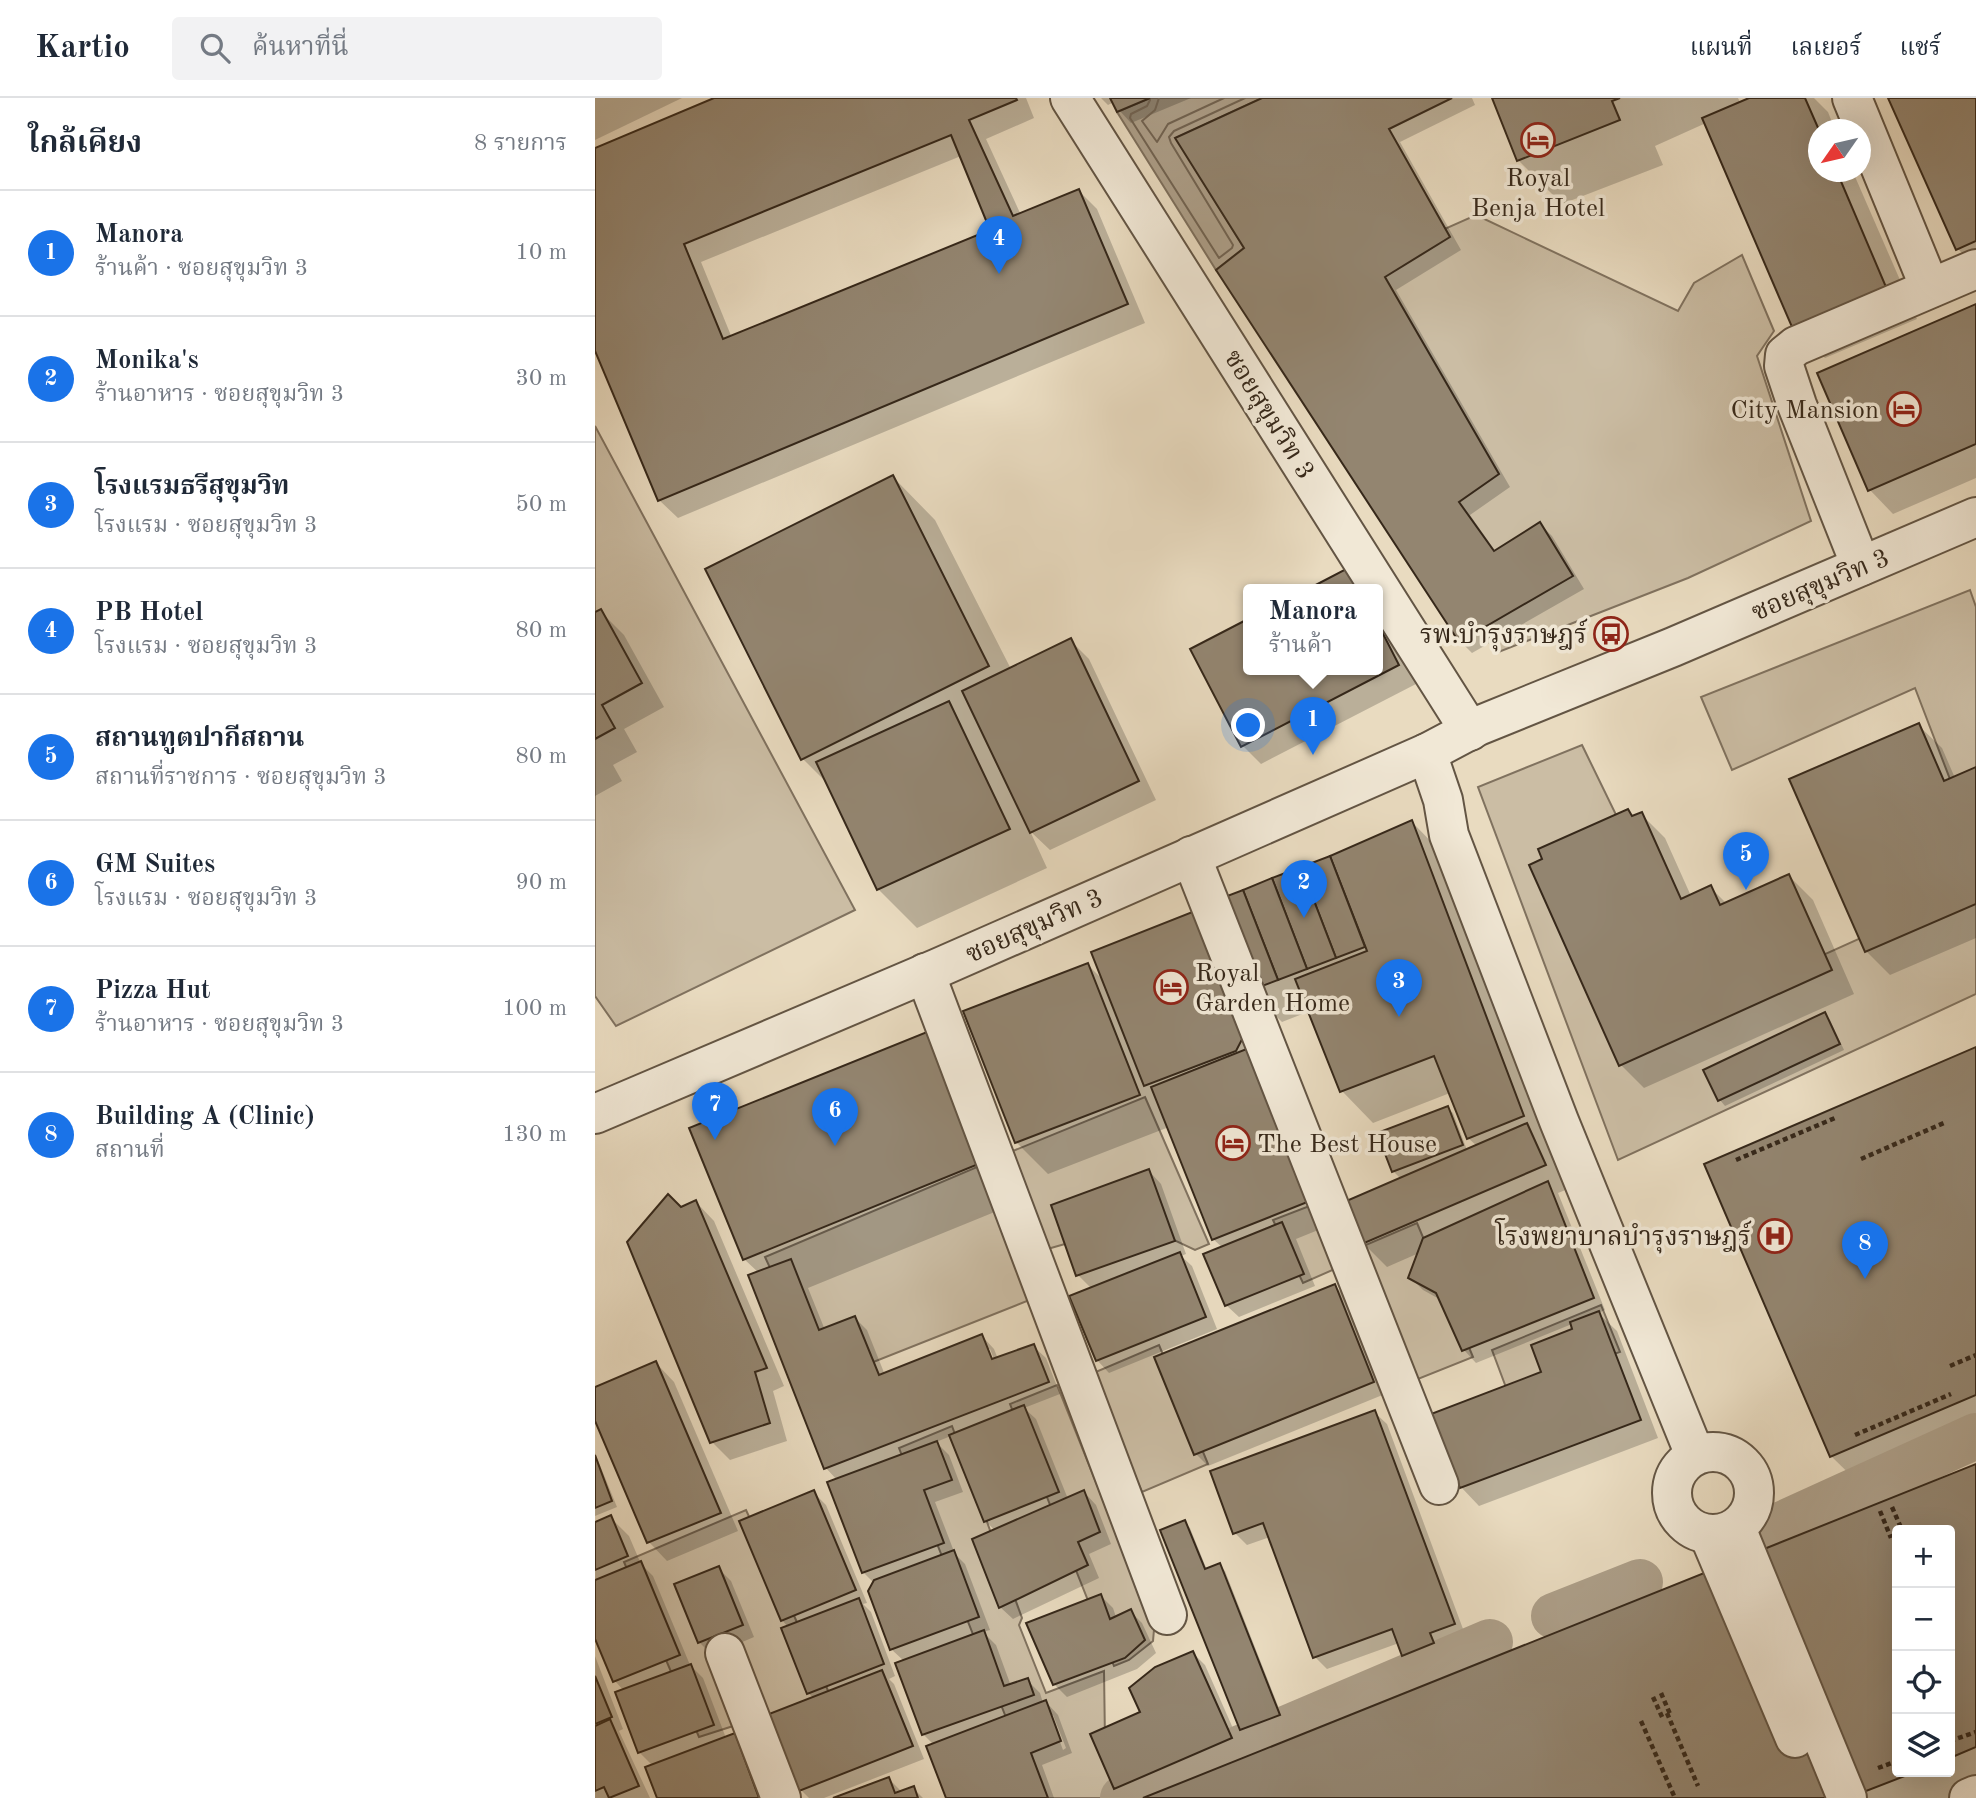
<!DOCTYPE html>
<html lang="th">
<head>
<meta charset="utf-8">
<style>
  body { margin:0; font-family:"Old Standard TT","Noto Serif Thai",serif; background:#f2f2f3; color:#1f2937 }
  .controls { position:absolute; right:21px; bottom:21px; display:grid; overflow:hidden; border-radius:7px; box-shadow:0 7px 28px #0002 }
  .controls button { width:63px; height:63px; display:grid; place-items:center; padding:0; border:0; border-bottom:2px solid #e0e1e3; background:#fff; color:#1f2937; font:35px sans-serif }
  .compass { position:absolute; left:1213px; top:21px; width:63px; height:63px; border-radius:50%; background:#fff; box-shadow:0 7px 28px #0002; rotate:236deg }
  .you { position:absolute; left:654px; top:628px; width:24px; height:24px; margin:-18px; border:5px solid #fff; border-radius:50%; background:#1a73e8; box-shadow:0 0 0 10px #1a73e833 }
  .badge { display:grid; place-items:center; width:46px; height:46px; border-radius:50%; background:#1a73e8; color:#fff; font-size:23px; font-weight:700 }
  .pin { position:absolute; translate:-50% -58px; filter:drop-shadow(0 2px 4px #0008) }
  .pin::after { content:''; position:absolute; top:37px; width:24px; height:21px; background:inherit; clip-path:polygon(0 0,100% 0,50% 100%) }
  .popup { position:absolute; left:648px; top:486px; width:140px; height:91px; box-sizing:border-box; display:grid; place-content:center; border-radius:7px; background:#fff; filter:drop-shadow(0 2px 5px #0005); font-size:23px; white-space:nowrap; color:#747a83 }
  .popup b { font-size:26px; color:#1f2937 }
  .popup::after { content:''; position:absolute; left:50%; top:100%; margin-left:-14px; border:14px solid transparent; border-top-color:#fff }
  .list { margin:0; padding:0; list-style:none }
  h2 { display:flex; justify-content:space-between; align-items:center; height:91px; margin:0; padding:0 28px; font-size:30px }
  h2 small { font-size:23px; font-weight:400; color:#747a83 }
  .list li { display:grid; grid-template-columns:46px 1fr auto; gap:21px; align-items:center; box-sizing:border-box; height:126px; padding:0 28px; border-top:2px solid #e0e1e3 }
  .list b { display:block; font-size:26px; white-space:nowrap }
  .list p { margin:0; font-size:23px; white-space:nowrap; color:#747a83 }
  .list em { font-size:23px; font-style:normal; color:#747a83 }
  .icon { flex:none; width:38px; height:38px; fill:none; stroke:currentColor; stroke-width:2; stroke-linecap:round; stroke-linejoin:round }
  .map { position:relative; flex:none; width:1381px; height:1700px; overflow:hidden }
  header { display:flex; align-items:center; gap:42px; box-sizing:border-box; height:98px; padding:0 35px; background:#fff; border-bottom:2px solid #e0e1e3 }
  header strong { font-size:33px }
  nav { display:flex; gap:38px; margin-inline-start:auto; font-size:24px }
  .search { width:490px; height:63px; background:#f2f2f3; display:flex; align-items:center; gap:18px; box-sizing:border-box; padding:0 24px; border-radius:7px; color:#747a83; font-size:26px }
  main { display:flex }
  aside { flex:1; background:#fff }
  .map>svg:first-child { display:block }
</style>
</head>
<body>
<header>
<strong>Kartio</strong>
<div class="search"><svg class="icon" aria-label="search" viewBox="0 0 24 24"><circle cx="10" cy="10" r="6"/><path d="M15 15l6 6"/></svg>ค้นหาที่นี่</div>
<nav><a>แผนที่</a><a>เลเยอร์</a><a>แชร์</a></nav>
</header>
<main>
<aside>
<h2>ใกล้เคียง<small>8 รายการ</small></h2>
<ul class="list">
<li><span class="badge">1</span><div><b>Manora</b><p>ร้านค้า · ซอยสุขุมวิท 3</p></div><em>10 m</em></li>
<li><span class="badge">2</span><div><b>Monika's</b><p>ร้านอาหาร · ซอยสุขุมวิท 3</p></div><em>30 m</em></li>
<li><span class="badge">3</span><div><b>โรงแรมธรีสุขุมวิท</b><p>โรงแรม · ซอยสุขุมวิท 3</p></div><em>50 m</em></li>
<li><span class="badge">4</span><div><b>PB Hotel</b><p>โรงแรม · ซอยสุขุมวิท 3</p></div><em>80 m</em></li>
<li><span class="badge">5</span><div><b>สถานทูตปากีสถาน</b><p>สถานที่ราชการ · ซอยสุขุมวิท 3</p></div><em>80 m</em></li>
<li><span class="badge">6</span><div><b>GM Suites</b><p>โรงแรม · ซอยสุขุมวิท 3</p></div><em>90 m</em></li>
<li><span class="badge">7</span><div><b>Pizza Hut</b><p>ร้านอาหาร · ซอยสุขุมวิท 3</p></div><em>100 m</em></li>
<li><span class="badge">8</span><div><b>Building A (Clinic)</b><p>สถานที่</p></div><em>130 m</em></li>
</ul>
</aside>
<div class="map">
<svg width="1381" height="1700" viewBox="0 0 1381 1700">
  <rect width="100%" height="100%" fill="#e9dbc0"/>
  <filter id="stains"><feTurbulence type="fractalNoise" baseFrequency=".00286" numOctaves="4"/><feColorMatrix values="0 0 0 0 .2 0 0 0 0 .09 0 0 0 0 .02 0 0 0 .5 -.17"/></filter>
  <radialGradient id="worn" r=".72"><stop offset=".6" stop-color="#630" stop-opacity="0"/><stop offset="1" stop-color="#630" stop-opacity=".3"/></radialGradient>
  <g fill="#cbbda4" stroke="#80725f" stroke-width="2">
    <polygon points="881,117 1083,213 1099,185 1147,157 1179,233 1162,258 1216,423 1093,480 901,555 728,185"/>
    <polygon points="0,328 260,812 21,928 0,898"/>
    <polygon points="1375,492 1381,509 1381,749 1320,590 1137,672 1106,599"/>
    <polygon points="987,647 1026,727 1029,947 1381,788 1381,896 1023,1062 883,689"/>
    <polygon points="550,999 614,1146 600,1152 543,1125 449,1152 413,1055"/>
    <polygon points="389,1066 437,1201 228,1284 170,1159"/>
    <polygon points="717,1107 742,1170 708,1185 678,1122"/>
    <polygon points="822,1125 878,1259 818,1283 766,1149"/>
    <polygon points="1006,1207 1025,1254 912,1292 897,1252"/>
    <polygon points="564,1247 613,1366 547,1394 496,1276"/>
    <polygon points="462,1287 530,1457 560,1520 558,1543 534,1562 519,1568 415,1306"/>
    <polygon points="357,1328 427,1520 424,1527 451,1595 509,1573 510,1643 532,1692 513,1700 443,1700 304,1350"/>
    <polygon points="151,1412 235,1597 104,1639 29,1464"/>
  </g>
  <polygon fill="#ac9e88" stroke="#7d6f5c" stroke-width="2" points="555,0 667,0 581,40 649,150 621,172 522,14"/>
  <g fill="#0003" fill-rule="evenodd">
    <polygon points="0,0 87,0 0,42"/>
    <path d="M124,0H431L439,20L391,41L426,117L484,93L502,111L550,225L83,420L64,402L0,249V52ZM366,58L398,133L137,240L106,164Z"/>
    <polygon points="506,0 596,0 536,25 524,12 519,4 513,7"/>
    <polygon points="671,0 877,0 880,7 805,44 866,152 801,192 915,389 875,417 901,454 945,426 957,438 989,491 877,555 865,543 651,151"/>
    <polygon points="899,0 1143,0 1146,6 1159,0 1219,0 1233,14 1240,32 1224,32 1224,74 1258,74 1322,221 1230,260 1198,228 1111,25 1060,48 1068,67 967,106 923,62"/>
    <polygon points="1295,0 1381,0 1381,169 1363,151"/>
    <polygon points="1381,208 1381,380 1298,416 1275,392 1224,276"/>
    <polygon points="298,379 340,422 416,571 476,543 494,561 561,702 455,752 435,733 452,770 322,830 283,791 235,688 208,661 112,472"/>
    <polygon points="783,512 821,586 666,666 648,648 598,552 653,523 653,571 783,571"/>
    <polygon points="5,513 29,537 69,609 29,631 42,654 18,667 27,683 0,698 0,516"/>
    <polygon points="1323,627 1347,650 1360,680 1381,670 1381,840 1295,877 1271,853 1196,682"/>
    <polygon points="1033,713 1039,719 1046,716 1070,740 1096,798 1115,789 1132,806 1194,778 1218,802 1259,896 1049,990 1026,967"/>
    <polygon points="817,724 848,756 973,1091 963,1095 1010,1212 1003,1215 1022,1233 1063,1340 884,1408 866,1389 979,1232 977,1226 881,1265 869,1252 846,1202 828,1192 815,1179 824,1155 792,1169 768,1145 806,1081 798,1073 852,1010 858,1015 872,1052 882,1048 873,1040 855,995 778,1025 747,993 715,913 687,924 665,902 743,1124 701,1141 720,1188 644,1219 631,1207 628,1150 618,1141 574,1029 453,1076 421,1044 493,867 509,883 735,759"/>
    <polygon points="1229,917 1235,922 1249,952 1130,1008 1125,1002 1110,972"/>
    <path d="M332,936L424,1104L213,1190L230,1232L260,1220L272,1232L290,1277L387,1238L399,1251L403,1261L438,1248L451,1260L465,1296L429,1310L441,1321L473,1401L489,1394L501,1407L516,1446L494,1456L504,1480L418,1521L405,1509L400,1433L391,1423L356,1338L341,1344L354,1357L368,1394L340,1404L360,1456L370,1466L395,1532L388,1534L401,1547L416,1588L432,1582L445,1595L448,1605L451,1604L463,1617L477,1655L447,1667L459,1700H353L339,1647L328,1636L309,1563L296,1551L279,1485L268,1474L242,1382L231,1370L155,1178L164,1175L149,1161ZM391,1251H395L402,1269L399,1270ZM455,1617H458L471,1650L468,1652Z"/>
    <polygon points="1381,951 1381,1359 1281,1402 1237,1359 1111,1067"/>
    <polygon points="554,1073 566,1086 591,1156 586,1158 597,1168 622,1231 514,1275 502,1262 497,1191 483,1177"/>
    <polygon points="101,1104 119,1123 189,1288 178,1293 192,1343 135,1362 117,1344 86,1111"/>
    <polygon points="740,1188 752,1200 790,1296 613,1368 601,1356"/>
    <polygon points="61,1265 79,1284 143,1433 72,1463 54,1444 0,1318 0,1291"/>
    <polygon points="779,1314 792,1326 871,1539 847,1547 850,1558 821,1569 808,1557 804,1545 732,1571 720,1559 675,1439 652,1447 640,1435"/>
    <polygon points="0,1355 22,1409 0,1418"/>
    <path d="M1381,1368V1700H552ZM1302,1432H1355V1674H1302Z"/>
    <polygon points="218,1394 231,1407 272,1505 268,1506 276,1514 300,1578 294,1581 299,1586 329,1661 229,1700 214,1700 206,1692 219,1600 213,1595 193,1529 187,1522"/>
    <polygon points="15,1419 34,1438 46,1466 58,1478 95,1567 108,1580 131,1640 139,1637 151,1649 170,1700 64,1700 58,1668 44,1654 29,1593 20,1583 0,1537 0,1426"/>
    <polygon points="589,1424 595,1430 612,1472 624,1467 630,1473 689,1623 652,1637 646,1631"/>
    <polygon points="123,1470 136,1483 159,1539 117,1557 104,1544"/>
    <polygon points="506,1498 518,1510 521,1519 535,1513 547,1525 561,1555 542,1571 472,1599 459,1586"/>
    <polygon points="598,1555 610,1567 648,1653 539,1700 530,1700 521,1690 497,1637 547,1615"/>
    <polygon points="0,1558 28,1631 24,1633 55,1700 0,1700"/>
    <polygon points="294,1681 307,1694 318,1690 328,1700 244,1700"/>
  </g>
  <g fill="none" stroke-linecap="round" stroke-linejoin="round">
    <g stroke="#716351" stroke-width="2">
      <polyline points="564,0 560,12 547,23 562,44 573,26 629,0"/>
      <polyline points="555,2 552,8 536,16 535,20 624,160 637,150 638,147 576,45 574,39 579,33 650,0"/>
    </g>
    <g stroke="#ac9e88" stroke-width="46">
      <polyline points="1181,1429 1381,1338"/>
      <polyline points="959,1518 1045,1484"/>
      <polyline points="528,1700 895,1544"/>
    </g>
  </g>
  <g fill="#938570" stroke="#36281a" stroke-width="2" fill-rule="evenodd">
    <path d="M119,0H421L422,2L374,22L418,118L484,91L533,206L63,403L0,253V50ZM356,37L395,132L128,241L89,146Z"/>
    <polygon points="515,0 555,0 522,14"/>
    <polygon points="667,0 857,0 794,31 855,139 790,179 904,376 864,404 899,453 945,424 978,478 864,544 621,172 649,150 580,40"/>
    <polygon points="897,0 1025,0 1017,3 1025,22 922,63"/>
    <polygon points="1154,0 1210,0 1224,32 1224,74 1242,74 1291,189 1197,229 1107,20"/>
    <polygon points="1293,0 1381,0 1381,143 1361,152"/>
    <polygon points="1381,206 1381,346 1273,393 1222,275"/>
    <polygon points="298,377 394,568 206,662 110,471"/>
    <polygon points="753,470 764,491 713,491"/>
    <polygon points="6,511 47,585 7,607 20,630 0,641 0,514"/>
    <polygon points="653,521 653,571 783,571 783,526 804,567 646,649 595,551"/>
    <polygon points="476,540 544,683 435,735 367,593"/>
    <polygon points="354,603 415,731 282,792 221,664"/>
    <polygon points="1324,625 1349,683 1381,669 1381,806 1270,854 1194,681"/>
    <polygon points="1033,711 1037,718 1047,714 1086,801 1116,787 1125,807 1194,776 1237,872 1024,968 934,767 947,761 943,751"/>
    <polygon points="817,722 929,1018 872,1041 839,958 745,994 700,881 772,853 735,758"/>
    <polygon points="735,758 770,849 741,860 706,769"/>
    <polygon points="706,769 741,860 712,871 677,780"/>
    <polygon points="677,780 712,871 683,882 648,792"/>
    <polygon points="648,792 683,882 654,893 619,803"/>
    <polygon points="610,809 656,924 641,953 549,988 496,854"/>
    <polygon points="493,865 545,997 420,1045 368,913"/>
    <polygon points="1230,914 1245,946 1123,1003 1108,972"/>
    <polygon points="332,934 386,1065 148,1162 94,1030"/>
    <polygon points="659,948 720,1101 617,1142 556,989"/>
    <polygon points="1381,949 1381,1297 1235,1359 1109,1066"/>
    <polygon points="853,1008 868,1047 797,1074 782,1035"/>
    <polygon points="932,1025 951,1067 767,1146 749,1104"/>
    <polygon points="554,1071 580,1143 481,1178 456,1107"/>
    <polygon points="953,1083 999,1200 867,1253 841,1195 813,1180 828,1140"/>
    <polygon points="73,1096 86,1109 101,1102 172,1270 160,1274 175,1325 115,1345 32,1144"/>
    <polygon points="687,1124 709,1176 630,1208 608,1156"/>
    <polygon points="585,1154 611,1219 501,1263 474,1198"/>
    <polygon points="196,1161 224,1232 260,1218 284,1277 387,1236 397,1261 439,1246 454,1284 229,1371 153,1177"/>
    <polygon points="740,1186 779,1284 599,1357 559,1259"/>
    <polygon points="1004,1213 1046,1322 865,1390 836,1316 946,1274 936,1247 977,1231 975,1224"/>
    <polygon points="61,1263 126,1415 52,1445 0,1323 0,1289"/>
    <polygon points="429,1307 464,1394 389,1424 354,1337"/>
    <polygon points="780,1312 860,1526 835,1535 839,1545 807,1558 797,1531 718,1560 668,1425 638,1436 615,1373"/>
    <polygon points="342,1343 357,1382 329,1392 349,1445 267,1475 232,1384"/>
    <polygon points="0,1357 17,1403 0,1410"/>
    <polygon points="1381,1366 1381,1649 1355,1660 1355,1432 1302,1432 1302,1674 1320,1674 1253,1700 548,1700"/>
    <polygon points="219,1392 261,1492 186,1523 144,1423"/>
    <polygon points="489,1392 505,1434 483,1444 493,1467 404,1510 377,1441"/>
    <polygon points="16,1417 33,1458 0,1472 0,1424"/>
    <polygon points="590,1422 610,1471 625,1465 685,1617 645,1632 565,1432"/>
    <polygon points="359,1452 384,1519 295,1552 273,1493 279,1482"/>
    <polygon points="46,1463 85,1557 18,1584 0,1541 0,1482"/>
    <polygon points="124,1468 148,1527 103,1545 79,1486"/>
    <polygon points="506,1496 515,1521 536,1511 550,1542 530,1560 458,1587 431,1525"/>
    <polygon points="264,1500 289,1566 212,1596 186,1530"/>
    <polygon points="389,1532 409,1588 433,1580 439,1597 327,1637 300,1565"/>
    <polygon points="598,1553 637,1640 519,1691 495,1636 545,1614 534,1590 560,1569"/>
    <polygon points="96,1566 119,1627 43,1655 20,1594"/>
    <polygon points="287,1572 318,1648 204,1693 174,1616"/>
    <polygon points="0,1578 17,1619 0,1626"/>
    <polygon points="451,1602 466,1643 436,1655 453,1700 351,1700 331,1648"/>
    <polygon points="15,1621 44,1688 14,1700 9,1689 0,1693 0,1628"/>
    <polygon points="140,1635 164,1700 62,1700 50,1669"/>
    <polygon points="294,1679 300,1695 319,1688 323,1700 238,1700"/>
  </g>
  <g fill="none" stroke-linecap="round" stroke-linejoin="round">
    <g stroke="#635544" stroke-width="42">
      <g id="minor">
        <polyline points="475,0 875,633"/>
        <polyline points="1257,0 1335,190"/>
        <polyline points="1266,468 1202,307 1189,268 1190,257 1201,248 1381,171"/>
        <polyline points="832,655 848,702 854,737 964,1023 1100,1357"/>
        <polyline points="596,758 844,1387"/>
        <polyline points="330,875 572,1517"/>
        <polyline points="0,1016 343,870 832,655 883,628 1078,549 1381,419"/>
        <circle cx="1118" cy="1395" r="41"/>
        <polyline points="1141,1430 1252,1700"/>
        <polyline points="1114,1437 1200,1640"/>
        <polyline points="130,1555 186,1700"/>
        <polyline points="1374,1700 1381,1697"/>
      </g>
    </g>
    <g stroke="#36281a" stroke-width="4.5" stroke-dasharray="5 3.5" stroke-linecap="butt">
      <polyline points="1266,1061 1351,1024"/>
      <polyline points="1141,1062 1240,1020"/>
      <polyline points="1355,1268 1381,1257"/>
      <polyline points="1260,1337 1356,1296"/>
      <polyline points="1297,1409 1307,1432"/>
      <polyline points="1285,1413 1296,1440"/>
      <polyline points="1066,1595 1075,1616"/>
      <polyline points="1058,1599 1068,1621"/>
      <polyline points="1072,1615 1103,1688"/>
      <polyline points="1046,1623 1080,1700"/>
      <polyline points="1355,1643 1381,1634"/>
      <polyline points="1283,1670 1302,1663"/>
    </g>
    <use href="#minor" stroke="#f1e8d6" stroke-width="38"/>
  </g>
  <defs>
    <g id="hotel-ring" transform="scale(1.75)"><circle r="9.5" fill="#f1e8d6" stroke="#8f2418" stroke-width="1.5"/><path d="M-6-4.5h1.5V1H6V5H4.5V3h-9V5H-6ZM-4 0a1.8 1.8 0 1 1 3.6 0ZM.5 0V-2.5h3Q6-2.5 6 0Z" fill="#8f2418"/></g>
    <g id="bus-ring" transform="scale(1.75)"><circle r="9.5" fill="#f1e8d6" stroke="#8f2418" stroke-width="1.5"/><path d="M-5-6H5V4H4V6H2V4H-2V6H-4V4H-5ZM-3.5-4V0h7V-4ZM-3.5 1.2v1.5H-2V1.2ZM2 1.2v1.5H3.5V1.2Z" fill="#8f2418"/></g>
    <g id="hospital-ring" transform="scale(1.75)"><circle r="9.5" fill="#f1e8d6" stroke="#8f2418" stroke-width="1.5"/><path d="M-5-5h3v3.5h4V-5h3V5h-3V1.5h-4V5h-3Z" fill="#8f2418"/></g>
  </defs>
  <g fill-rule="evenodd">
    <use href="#hotel-ring" x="943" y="42"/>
    <use href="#hotel-ring" x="1309" y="311"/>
    <use href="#bus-ring" x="1016" y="536"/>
    <use href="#hotel-ring" x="576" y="889"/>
    <use href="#hotel-ring" x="638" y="1045"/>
    <use href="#hospital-ring" x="1180" y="1138"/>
  </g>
  <g text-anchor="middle" stroke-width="7" stroke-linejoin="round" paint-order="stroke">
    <g font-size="26" fill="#36281a" stroke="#f1e8d6" text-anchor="end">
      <text x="943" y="88" text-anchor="middle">Royal<tspan x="943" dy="30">Benja Hotel</tspan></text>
      <text x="1284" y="320">City Mansion</text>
      <text x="992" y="545">รพ.บำรุงราษฎร์</text>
      <text x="600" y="883" text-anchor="start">Royal<tspan x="600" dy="30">Garden Home</tspan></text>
      <text x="662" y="1054" text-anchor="start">The Best House</text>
      <text x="1156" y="1147">โรงพยาบาลบำรุงราษฎร์</text>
    </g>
    <g font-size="26" fill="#36281a" stroke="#f1e8d6">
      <text transform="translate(675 316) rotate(58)" y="9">ซอยสุขุมวิท 3</text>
      <text transform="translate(1225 486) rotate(-23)" y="9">ซอยสุขุมวิท 3</text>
      <text transform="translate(439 827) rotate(-24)" y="9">ซอยสุขุมวิท 3</text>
    </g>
  </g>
  <rect width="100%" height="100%" filter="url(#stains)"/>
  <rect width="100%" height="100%" fill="url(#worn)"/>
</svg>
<div class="controls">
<button>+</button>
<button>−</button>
<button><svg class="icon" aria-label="locate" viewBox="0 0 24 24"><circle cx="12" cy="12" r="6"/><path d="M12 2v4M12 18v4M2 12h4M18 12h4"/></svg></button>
<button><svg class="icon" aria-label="layers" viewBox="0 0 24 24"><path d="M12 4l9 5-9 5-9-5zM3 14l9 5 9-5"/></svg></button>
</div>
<svg class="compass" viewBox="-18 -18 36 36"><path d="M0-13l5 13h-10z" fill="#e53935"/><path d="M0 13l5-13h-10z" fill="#747a83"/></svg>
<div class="you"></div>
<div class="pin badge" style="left:718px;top:657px">1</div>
<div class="popup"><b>Manora</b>ร้านค้า</div>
<div class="pin badge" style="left:709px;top:820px">2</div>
<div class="pin badge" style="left:804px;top:919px">3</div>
<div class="pin badge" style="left:404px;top:176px">4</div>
<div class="pin badge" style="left:1151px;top:792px">5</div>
<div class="pin badge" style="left:240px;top:1048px">6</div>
<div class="pin badge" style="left:120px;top:1042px">7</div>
<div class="pin badge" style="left:1270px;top:1181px">8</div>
</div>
</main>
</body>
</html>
